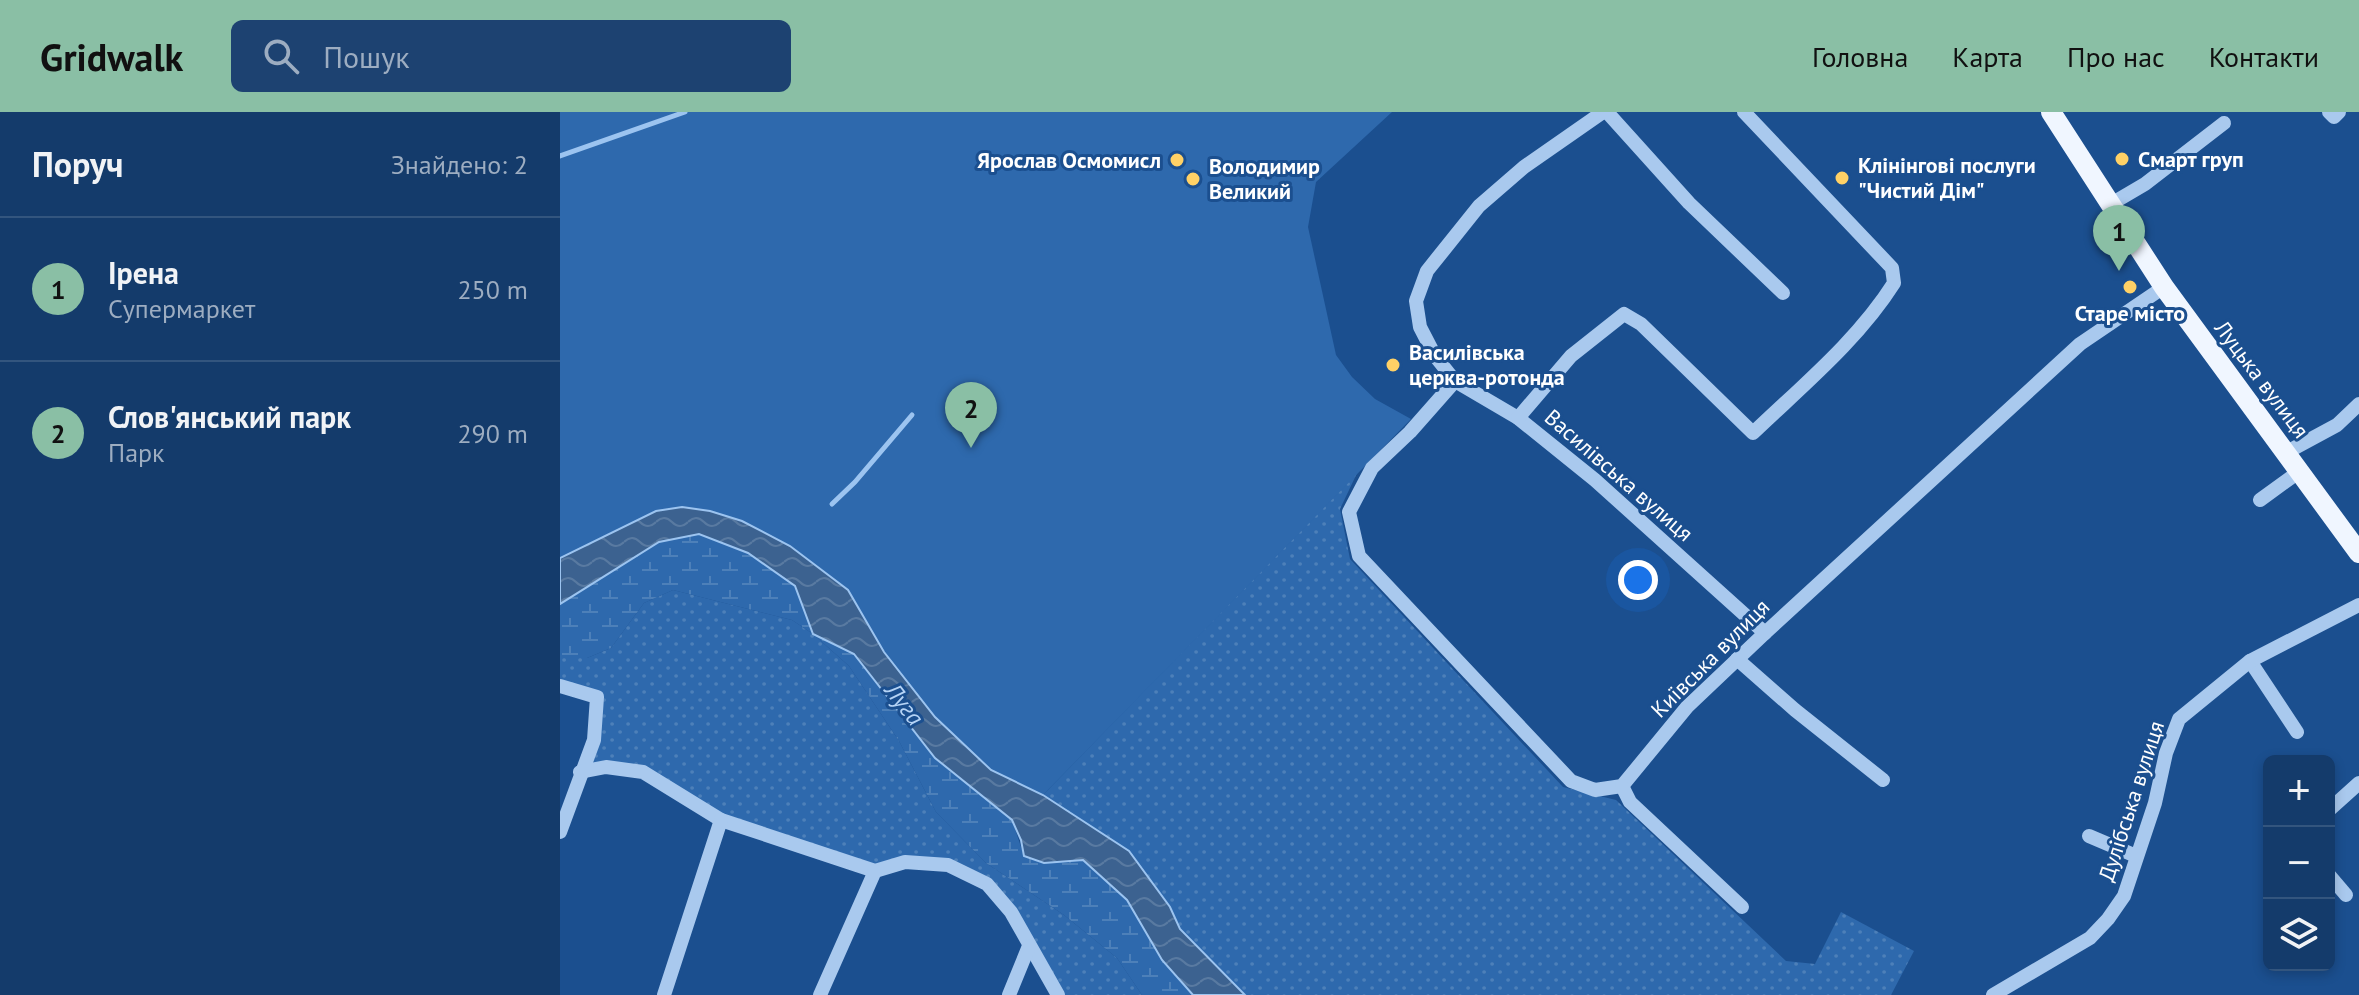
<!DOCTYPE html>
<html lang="uk">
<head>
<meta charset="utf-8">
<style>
  body { margin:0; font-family:"PT Sans",sans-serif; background:#1d4271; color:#f1f3f6 }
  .controls { position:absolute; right:24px; bottom:24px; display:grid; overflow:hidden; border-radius:12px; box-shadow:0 4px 12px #0003 }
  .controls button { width:72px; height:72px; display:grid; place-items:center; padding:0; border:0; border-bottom:2px solid #33557e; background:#143b6b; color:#f1f3f6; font:40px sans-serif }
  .you { position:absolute; left:1078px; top:468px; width:28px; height:28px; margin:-20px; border:6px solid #fff; border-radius:50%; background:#1a73e8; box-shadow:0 0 0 12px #1a73e833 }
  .badge { display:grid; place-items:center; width:52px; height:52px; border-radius:50%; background:#8abfa5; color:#111; font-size:26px; font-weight:700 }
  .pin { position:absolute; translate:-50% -66px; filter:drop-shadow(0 2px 4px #0008) }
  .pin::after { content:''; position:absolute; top:42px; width:28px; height:24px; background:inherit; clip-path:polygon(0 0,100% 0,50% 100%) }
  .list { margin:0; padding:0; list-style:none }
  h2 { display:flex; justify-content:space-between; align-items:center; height:104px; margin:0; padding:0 32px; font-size:34px }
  h2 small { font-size:26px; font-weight:400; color:#9dadc1 }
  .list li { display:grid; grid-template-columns:52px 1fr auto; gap:24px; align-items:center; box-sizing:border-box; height:144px; padding:0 32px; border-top:2px solid #33557e }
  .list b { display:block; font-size:30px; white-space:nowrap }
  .list p { margin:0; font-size:26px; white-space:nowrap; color:#9dadc1 }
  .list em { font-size:26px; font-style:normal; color:#9dadc1 }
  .icon { flex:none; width:44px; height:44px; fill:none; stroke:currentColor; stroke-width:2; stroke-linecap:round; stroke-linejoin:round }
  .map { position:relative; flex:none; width:1799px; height:883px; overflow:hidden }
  header { display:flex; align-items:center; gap:48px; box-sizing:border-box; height:112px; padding:0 40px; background:#8abfa5; color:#111 }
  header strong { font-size:38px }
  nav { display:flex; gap:44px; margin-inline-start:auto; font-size:28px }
  .search { width:560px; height:72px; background:#1d4271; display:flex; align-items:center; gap:20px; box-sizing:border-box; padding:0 28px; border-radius:12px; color:#9dadc1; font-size:30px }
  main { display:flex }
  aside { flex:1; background:#143b6b }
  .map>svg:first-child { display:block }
</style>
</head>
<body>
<header>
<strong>Gridwalk</strong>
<div class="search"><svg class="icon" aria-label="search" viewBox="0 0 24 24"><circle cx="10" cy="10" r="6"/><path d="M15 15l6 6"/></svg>Пошук</div>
<nav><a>Головна</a><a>Карта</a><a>Про нас</a><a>Контакти</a></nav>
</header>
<main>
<aside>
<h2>Поруч<small>Знайдено: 2</small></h2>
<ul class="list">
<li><span class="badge">1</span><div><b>Ірена</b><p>Супермаркет</p></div><em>250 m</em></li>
<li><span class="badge">2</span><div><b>Слов'янський парк</b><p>Парк</p></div><em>290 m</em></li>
</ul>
</aside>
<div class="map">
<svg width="1799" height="883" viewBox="0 0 1799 883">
  <defs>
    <pattern id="grass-dots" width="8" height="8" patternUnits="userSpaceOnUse" patternTransform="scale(2)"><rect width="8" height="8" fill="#2e69ad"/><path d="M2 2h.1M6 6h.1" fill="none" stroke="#4d80b9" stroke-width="1.8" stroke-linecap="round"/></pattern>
    <pattern id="wetland-marsh" width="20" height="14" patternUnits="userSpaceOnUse" patternTransform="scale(2)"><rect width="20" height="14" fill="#2e69ad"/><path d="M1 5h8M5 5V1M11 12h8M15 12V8" fill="none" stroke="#4d80b9"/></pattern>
    <pattern id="water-waves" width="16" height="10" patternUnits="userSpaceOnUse" patternTransform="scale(2)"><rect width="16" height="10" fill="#3c6290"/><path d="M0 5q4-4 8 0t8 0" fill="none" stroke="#597aa1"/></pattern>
  </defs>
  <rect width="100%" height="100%" fill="#1b4f8f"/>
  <g fill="url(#grass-dots)">
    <polygon points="798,359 780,397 790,447 1003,675 1056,688 1226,849 1255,852 1281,800 1354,839 1331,883 685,883 620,817 610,795 569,739 483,683"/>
    <polygon points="113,478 232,508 253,522 289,554 339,629 376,700 426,751 504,803 557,846 582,883 498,883 427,772 388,754 315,759 161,708 83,660 20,660 37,585 0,574 0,546 27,546 51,536 84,491"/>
  </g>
  <polygon fill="url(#wetland-marsh)" points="139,422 188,441 235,474 253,522 294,542 328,588 452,708 464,744 484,751 523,748 567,788 602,848 633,883 582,883 557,846 504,803 426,751 376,700 339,629 289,554 253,522 232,508 113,478 84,491 51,536 27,546 0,546 0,492 99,430"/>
  <polygon fill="#2e69ad" points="0,0 832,0 756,70 748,115 776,243 792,265 815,287 851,307 483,683 431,658 375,605 324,540 288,478 230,434 182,409 150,399 122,395 96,399 0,446"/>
  <polygon fill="url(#water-waves)" stroke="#9cc4f0" stroke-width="2" points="122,395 150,399 182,409 230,434 288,478 324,540 375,605 431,658 483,683 569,739 610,795 620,817 685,883 633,883 602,848 567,788 523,748 484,751 464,744 461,728 452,708 375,646 294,542 253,522 235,474 188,441 139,422 99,430 0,492 0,446 96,399"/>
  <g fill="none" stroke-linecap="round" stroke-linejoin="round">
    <g stroke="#9cc4f0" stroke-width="5">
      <polyline points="0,44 125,0"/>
      <polyline points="272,392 295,370 352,303"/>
    </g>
    <g stroke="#a9c9ee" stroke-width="14">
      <polyline points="1043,0 964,55 919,94 867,159 856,189 860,215 875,244 895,269 958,306 1035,368 1205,521"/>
      <polyline points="1047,0 1129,91 1223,181"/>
      <polyline points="1769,0 1774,5 1779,0"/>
      <polyline points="1551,92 1585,72 1664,11"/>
      <polyline points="895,269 850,320 812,356 789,400 799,444 1011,669 1035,678 1062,674 1127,595 1205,521 1520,232 1604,175"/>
      <path d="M958,306L1011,244L1064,202L1081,212L1193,321C1242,274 1298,228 1334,171L1332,156L1184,0"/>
      <polyline points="1727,340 1777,313 1799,292"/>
      <polyline points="1700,388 1740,359"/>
      <polyline points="1177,547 1235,598 1323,668"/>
      <polyline points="1690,549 1737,620"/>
      <polyline points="0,574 37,585 34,628 0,720"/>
      <polyline points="20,660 46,655 83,660 161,708 315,759 345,750 388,753 427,772 451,800 498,883"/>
      <polyline points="1062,674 1070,690 1182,795"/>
      <polyline points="1769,698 1799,671"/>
      <polyline points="1529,724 1576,744"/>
      <polyline points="1769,763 1786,783"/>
      <polyline points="104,883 161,708"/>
      <polyline points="260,883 315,759"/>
      <polyline points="449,883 469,834"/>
      <polyline points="1433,883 1530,826 1548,807 1564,784 1595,691 1606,641 1619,607 1690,549 1799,493"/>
    </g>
    <polyline stroke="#f0f6ff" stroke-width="20" points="1491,0 1604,175 1799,441"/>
  </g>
  <g fill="#ffd166" stroke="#1b4f8f" stroke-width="3">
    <circle cx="1562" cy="47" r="8"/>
    <circle cx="617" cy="48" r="8"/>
    <circle cx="1282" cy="66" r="8"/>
    <circle cx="633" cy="67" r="8"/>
    <circle cx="1570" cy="175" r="8"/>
    <circle cx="833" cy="253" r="8"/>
  </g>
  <g text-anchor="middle" stroke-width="6" stroke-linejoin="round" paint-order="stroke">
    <g font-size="22" font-weight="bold" fill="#fff" stroke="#1b4f8f" text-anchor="start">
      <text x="1578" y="55">Смарт груп</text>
      <text x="601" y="56" text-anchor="end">Ярослав Осмомисл</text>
      <text x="1298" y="61">Клінінгові послуги<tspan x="1298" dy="25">"Чистий Дім"</tspan></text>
      <text x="649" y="62">Володимир<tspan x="649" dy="25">Великий</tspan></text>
      <text x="1570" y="209" text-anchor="middle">Старе місто</text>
      <text x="849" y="248">Василівська<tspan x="849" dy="25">церква-ротонда</tspan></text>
    </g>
    <g font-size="22" fill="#fff" stroke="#1b4f8f">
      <text transform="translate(1702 267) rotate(53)" y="8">Луцька вулиця</text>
      <text transform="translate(1059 363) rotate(41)" y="8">Василівська вулиця</text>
      <text transform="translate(1150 546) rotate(-45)" y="8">Київська вулиця</text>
      <text transform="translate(1571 689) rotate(-72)" y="8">Дулібська вулиця</text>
    </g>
    <g font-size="24" font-style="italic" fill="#b5d3f5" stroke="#1b4f8f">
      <text transform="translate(344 592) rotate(52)" y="8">Луга</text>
    </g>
  </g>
</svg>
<div class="controls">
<button>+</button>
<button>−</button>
<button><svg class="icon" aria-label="layers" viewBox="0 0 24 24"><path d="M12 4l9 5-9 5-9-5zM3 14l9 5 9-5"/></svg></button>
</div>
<div class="you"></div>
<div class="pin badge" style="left:1559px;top:159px">1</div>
<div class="pin badge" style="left:411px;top:336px">2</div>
</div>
</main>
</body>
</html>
